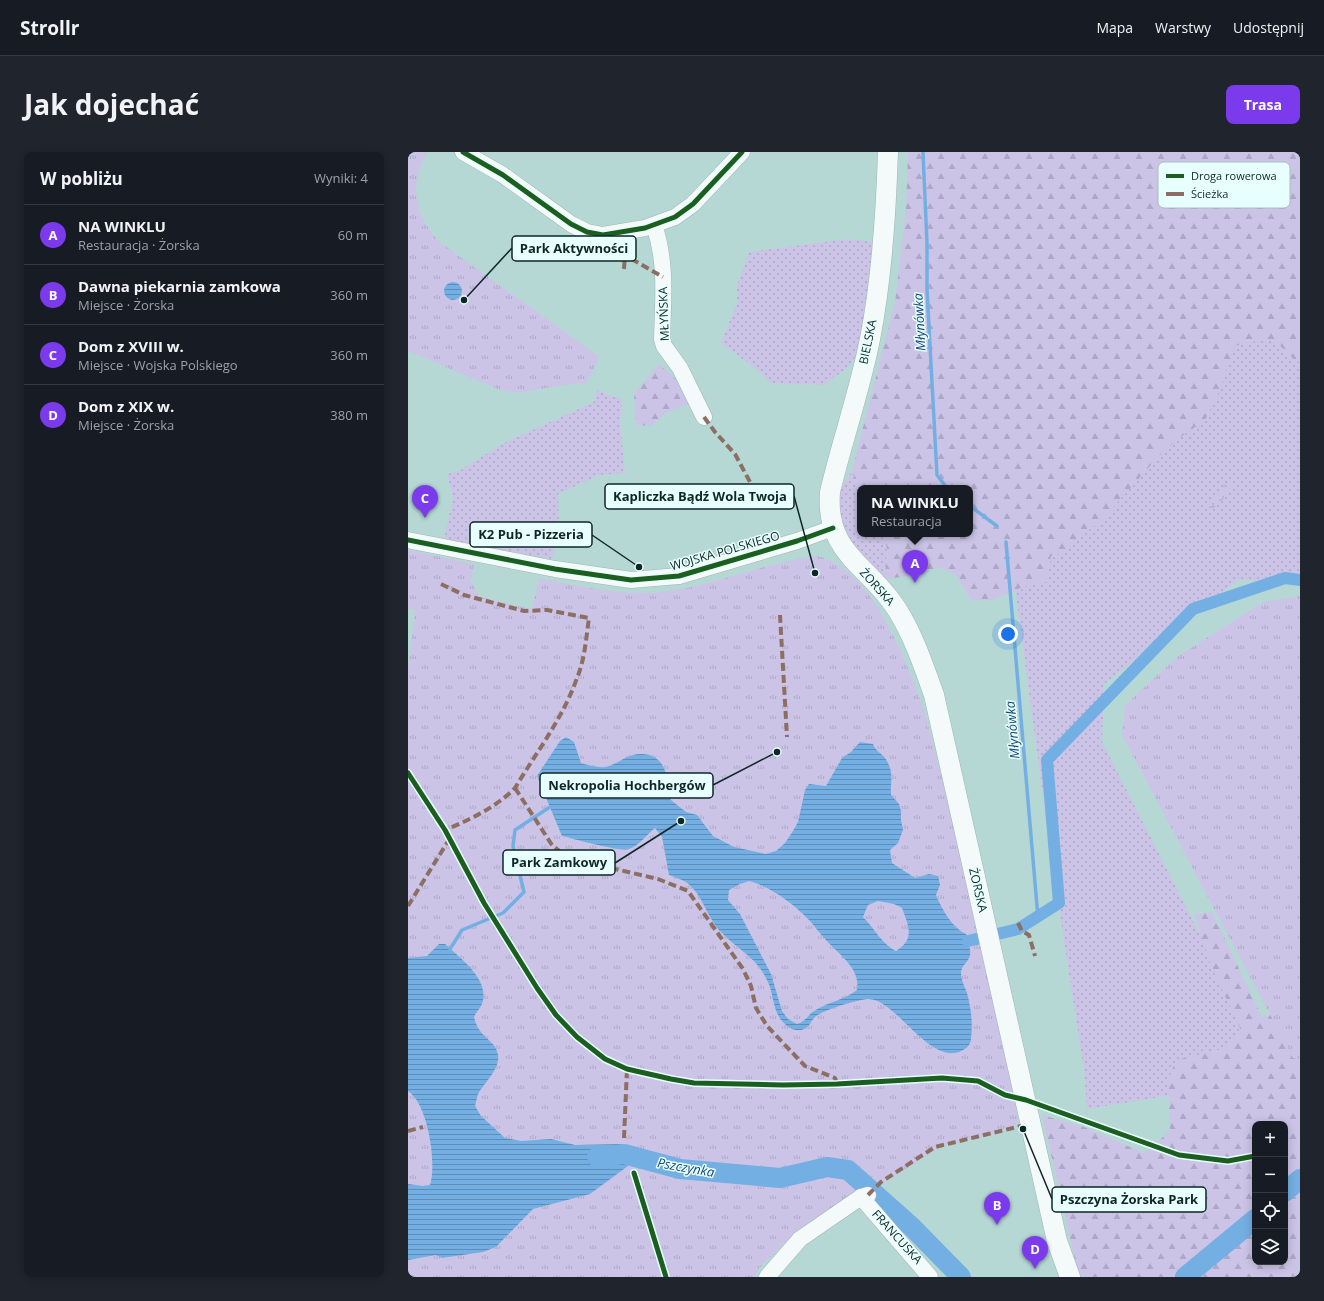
<!DOCTYPE html>
<html lang="pl">
<head>
<meta charset="utf-8">
<style>
  body { margin:0; font-family:"Open Sans",sans-serif; background:#20242c; color:#f1f3f6 }
  .controls { position:absolute; right:12px; bottom:12px; display:grid; overflow:hidden; border-radius:8px; box-shadow:0 2px 10px #0003 }
  .controls button { width:36px; height:36px; display:grid; place-items:center; padding:0; border:0; border-bottom:1px solid #363941; background:#171b24; color:#f1f3f6; font:20px sans-serif }
  .you { position:absolute; left:600px; top:482px; width:14px; height:14px; margin:-10px; border:3px solid #fff; border-radius:50%; background:#1a73e8; box-shadow:0 0 0 6px #1a73e833 }
  .badge { display:grid; place-items:center; width:26px; height:26px; border-radius:50%; background:#7c3aed; color:#fff; font-size:13px; font-weight:700 }
  .pin { position:absolute; translate:-50% -33px; filter:drop-shadow(0 1px 2px #0008) }
  .pin::after { content:''; position:absolute; top:21px; width:14px; height:12px; background:inherit; clip-path:polygon(0 0,100% 0,50% 100%) }
  .popup { position:absolute; left:449px; top:333px; width:116px; height:52px; box-sizing:border-box; display:grid; place-content:center; border-radius:8px; background:#171b24; filter:drop-shadow(0 1px 3px #0005); font-size:13px; white-space:nowrap; color:#9ea1a6 }
  .popup b { font-size:15px; color:#f1f3f6 }
  .popup::after { content:''; position:absolute; left:50%; top:100%; margin-left:-8px; border:8px solid transparent; border-top-color:#171b24 }
  .list { margin:0; padding:0; list-style:none }
  h2 { display:flex; justify-content:space-between; align-items:center; height:52px; margin:0; padding:0 16px; font-size:17px }
  h2 small { font-size:13px; font-weight:400; color:#9ea1a6 }
  .list li { display:grid; grid-template-columns:26px 1fr auto; gap:12px; align-items:center; box-sizing:border-box; height:60px; padding:0 16px; border-top:1px solid #363941 }
  .list b { display:block; font-size:15px; white-space:nowrap }
  .list p { margin:0; font-size:13px; white-space:nowrap; color:#9ea1a6 }
  .list em { font-size:13px; font-style:normal; color:#9ea1a6 }
  .icon { flex:none; width:22px; height:22px; fill:none; stroke:currentColor; stroke-width:2; stroke-linecap:round; stroke-linejoin:round }
  .map { position:relative; flex:none; width:892px; height:1125px; overflow:hidden; border-radius:8px }
  header { display:flex; align-items:center; gap:24px; box-sizing:border-box; height:56px; padding:0 20px; background:#171b24; border-bottom:1px solid #363941 }
  header strong { font-size:19px }
  nav { display:flex; gap:22px; margin-inline-start:auto; font-size:14px }
  .intro { display:flex; align-items:center; justify-content:space-between; box-sizing:border-box; height:96px; padding:0 24px }
  h1 { margin:0; font-size:28px }
  .button { padding:10px 18px; border-radius:8px; background:#7c3aed; color:#fff; font-size:14px; font-weight:700 }
  main { display:flex; gap:24px; padding:0 24px }
  aside { flex:1; background:#171b24; border-radius:8px; box-shadow:0 2px 10px #0003 }
  .map>svg:first-child { display:block }
</style>
</head>
<body>
<header>
<strong>Strollr</strong>
<nav><a>Mapa</a><a>Warstwy</a><a>Udostępnij</a></nav>
</header>
<div class="intro"><h1>Jak dojechać</h1><a class="button">Trasa</a></div>
<main>
<aside>
<h2>W pobliżu<small>Wyniki: 4</small></h2>
<ul class="list">
<li><span class="badge">A</span><div><b>NA WINKLU</b><p>Restauracja · Żorska</p></div><em>60 m</em></li>
<li><span class="badge">B</span><div><b>Dawna piekarnia zamkowa</b><p>Miejsce · Żorska</p></div><em>360 m</em></li>
<li><span class="badge">C</span><div><b>Dom z XVIII w.</b><p>Miejsce · Wojska Polskiego</p></div><em>360 m</em></li>
<li><span class="badge">D</span><div><b>Dom z XIX w.</b><p>Miejsce · Żorska</p></div><em>380 m</em></li>
</ul>
</aside>
<div class="map">
<svg width="892" height="1125" viewBox="0 0 892 1125">
  <defs>
    <pattern id="grass-dots" width="8" height="8" patternUnits="userSpaceOnUse"><rect width="8" height="8" fill="#cbc4e7"/><path d="M2 2h.1M6 6h.1" fill="none" stroke="#ada8c6" stroke-width="1.8" stroke-linecap="round"/></pattern>
    <pattern id="forest-firs" width="22" height="20" patternUnits="userSpaceOnUse"><rect width="22" height="20" fill="#cbc4e7"/><path d="M5 1l3.5 6h-7zM16 11l3.5 6h-7z" fill="#ada8c6"/></pattern>
    <pattern id="wetland-marsh" width="20" height="14" patternUnits="userSpaceOnUse"><rect width="20" height="14" fill="#cbc4e7"/><path d="M1 5h8M5 5V1M11 12h8M15 12V8" fill="none" stroke="#ada8c6"/></pattern>
    <pattern id="park-tufts" width="24" height="20" patternUnits="userSpaceOnUse"><rect width="24" height="20" fill="#cbc4e7"/><path d="M3 7l-1-3M5 7V3M7 7l1-3M15 17l-1-3M17 17v-4M19 17l1-3" fill="none" stroke="#ada8c6"/></pattern>
    <pattern id="water-rules" width="6" height="5" patternUnits="userSpaceOnUse"><rect width="6" height="5" fill="#74afe3"/><path d="M0 2.5h6" fill="none" stroke="#5e8eb8"/></pattern>
  </defs>
  <rect width="100%" height="100%" fill="#b6d8d5"/>
  <g fill="url(#grass-dots)">
    <polygon points="892,78 892,430 830,428 696,532 694,590 853,902 783,940 679,957 676,918 645,718 606,428 633,414 699,362 792,252"/>
    <polygon points="439,87 466,90 454,183 450,201 439,216 416,233 362,231 351,219 313,191 329,152 329,134 341,100"/>
    <polygon points="189,238 214,248 212,271 217,321 191,323 150,342 151,377 144,407 36,387 45,346 39,322 51,319 96,291 186,250"/>
    <polygon points="444,319 452,342 452,382 475,382 479,396 477,427 445,398 432,369 430,341"/>
  </g>
  <g fill="url(#forest-firs)" fill-rule="evenodd">
    <polygon points="500,0 892,0 892,211 883,205 866,187 841,190 827,194 810,242 797,268 770,287 749,306 695,367 652,402 643,404 639,430 615,435 585,448 563,448 548,423 531,415 510,423 477,427 479,396 475,382 562,382 562,336 452,336 452,342 444,319 487,150 498,55"/>
    <polygon points="251,212 269,228 282,251 259,260 243,274 228,273 226,242"/>
    <path d="M804,760L854,865L868,862L892,847V1125H671L634,963L676,975L736,1001L762,979L760,928L768,908L814,897L827,888L832,876L804,816L786,762ZM847,972H877V1110H847Z"/>
  </g>
  <polygon fill="url(#wetland-marsh)" points="817,332 823,333 825,337 806,356 802,358 799,354"/>
  <g fill="url(#park-tufts)">
    <path d="M0,0H19C1,35 6,60 30,89L192,205L177,233L170,231L162,232L109,241L92,238L0,199Z"/>
    <path d="M0,398L66,412L63,430L72,445L124,457L131,426C171,434 211,444 252,440C305,435 356,410 409,404C465,416 500,512 517,561L573,777L611,971L581,984L536,993L453,1045L422,1059L388,1080L350,1117L347,1125H0V518L7,458L0,457Z"/>
    <polygon points="892,444 892,908 885,906 714,583 717,553 769,505 855,450"/>
  </g>
  <g fill="url(#water-rules)" fill-rule="evenodd">
    <circle cx="45" cy="139" r="9"/>
    <path d="M158,585L166,590L173,611C180,613 190,616 197,615C209,613 219,602 232,602C253,601 262,620 257,638L263,648L278,660L289,663L305,684L326,695L358,702L368,699L377,691L385,679L390,670L397,638L401,632L418,634L434,606L443,600L452,590L465,592C468,599 473,601 477,606C487,621 482,628 483,643L491,652L493,659V668L495,678L490,691L482,698L484,711L507,726L521,722L530,724L532,733L528,743C534,757 544,776 558,782C560,788 563,796 562,803C561,810 553,813 553,821C553,828 557,835 559,841C563,855 565,872 563,886C563,891 560,896 555,898C522,917 487,844 459,847C445,849 421,856 408,864C403,868 402,875 396,877C390,880 381,877 377,872C363,860 367,841 358,826C348,805 329,797 314,781C299,767 295,742 278,730C273,727 266,725 261,723L254,685L247,676C239,682 231,694 221,697C212,700 166,687 154,684L129,624L152,589ZM341,729C360,733 387,753 400,767C406,773 411,781 418,788C430,802 453,816 449,838C436,848 420,850 406,859C400,863 397,870 389,872L380,867L374,859L363,822L332,762L320,748L321,738L332,732ZM470,749L486,752L494,756C501,775 507,787 488,799C475,793 466,776 455,765L460,753Z"/>
    <path d="M31,792H37C52,806 83,828 74,852C72,857 68,860 66,865C70,882 78,883 87,895C98,912 78,928 70,942C69,945 68,950 67,954L73,964L97,986L113,989L143,987L167,993L213,992L220,1014L182,1042L125,1057L88,1095L75,1100L34,1106L28,1103L0,1108V1032L15,1034L22,1033C29,1011 20,952 0,939V806L19,804Z"/>
  </g>
  <g fill="none" stroke-linecap="round" stroke-linejoin="round">
    <g stroke="#74afe3" stroke-width="3.5">
      <polyline points="515,0 519,92 519,138 529,323 539,336"/>
      <polyline points="562,354 589,374"/>
      <polyline points="598,390 630,766"/>
      <polyline points="42,797 54,778 95,761 116,740 105,694 107,678 142,655"/>
    </g>
    <polyline stroke="#74afe3" stroke-width="12" points="560,789 610,777 651,751 639,608 785,457 877,426 892,428"/>
    <g stroke="#74afe3" stroke-width="20">
      <polyline points="189,1005 216,1002 272,1017 372,1026 419,1015 440,1018 504,1075 553,1125"/>
      <polyline points="877,1040 892,1027"/>
      <polyline points="777,1125 847,1067"/>
    </g>
    <g stroke="#9bb6b4" stroke-width="17">
      <g id="minor">
        <polyline points="55,0 95,23 163,72 179,80 195,83 237,76 267,65 285,52 334,0"/>
        <path d="M246,73C259,110 255,149 254,187L256,194L272,216L296,265"/>
        <polyline points="0,388 147,417 223,428 271,424 389,389 425,376"/>
        <polyline points="453,1045 522,1125"/>
        <polyline points="359,1125 392,1087 453,1045 460,1043"/>
      </g>
    </g>
    <g stroke="#9bb6b4" stroke-width="21">
      <path id="major" d="M480,0C478,62 474,126 462,187C452,238 434,289 422,340C417,403 462,413 490,459C506,485 516,515 526,543L649,1089L662,1125"/>
    </g>
    <use href="#minor" stroke="#f4f9f9" stroke-width="16"/>
    <use href="#major" stroke="#f4f9f9" stroke-width="20"/>
    <g stroke="#8d6e63" stroke-width="4" stroke-dasharray="8 4" stroke-linecap="butt">
      <polyline points="192,89 255,125"/>
      <polyline points="216,117 217,102"/>
      <polyline points="296,265 307,280 327,302 342,330"/>
      <path d="M33,432L56,443L116,459L139,458L181,466C178,486 177,507 169,526C155,566 128,601 107,636C87,656 63,667 37,678"/>
      <polyline points="372,463 379,585"/>
      <polyline points="107,636 144,693 155,702 169,708 250,727 280,739 335,817 343,834 348,856 359,874 397,914 427,926 429,932"/>
      <polyline points="0,754 42,686"/>
      <polyline points="610,771 614,779 621,783 627,804"/>
      <polyline points="0,979 15,975"/>
      <polyline points="216,986 219,917"/>
      <polyline points="460,1043 473,1030 527,995 613,974"/>
    </g>
    <g stroke="#e7fffd" stroke-width="8">
      <g id="cycleway">
        <polyline points="55,0 95,23 163,72 179,80 195,83 237,76 267,65 285,52 334,0"/>
        <polyline points="0,388 147,417 223,428 271,424 389,389 425,376"/>
        <polyline points="0,621 37,678 76,751 129,836 148,863 169,885 197,907 219,917 263,927 286,931 375,933 429,932 534,926 570,929 597,943 618,948 771,1003 820,1009 847,1004"/>
        <polyline points="226,1021 258,1125"/>
      </g>
    </g>
    <use href="#cycleway" stroke="#1b5e20" stroke-width="5"/>
  </g>
  <g text-anchor="middle" stroke-width="3" stroke-linejoin="round" paint-order="stroke">
    <g font-size="12" fill="#0e2726" stroke="#e7fffd">
      <text transform="translate(256 162) rotate(-92)" y="4">MŁYŃSKA</text>
      <text transform="translate(460 190) rotate(-78)" y="4">BIELSKA</text>
      <text transform="translate(317 399) rotate(-16)" y="4">WOJSKA POLSKIEGO</text>
      <text transform="translate(469 435) rotate(48)" y="4">ŻORSKA</text>
      <text transform="translate(570 738) rotate(77)" y="4">ŻORSKA</text>
      <text transform="translate(489 1085) rotate(48)" y="4">FRANCUSKA</text>
    </g>
    <g font-size="13" font-style="italic" fill="#174778" stroke="#e7fffd">
      <text transform="translate(511 170) rotate(-93)" y="5">Młynówka</text>
      <text transform="translate(604 578) rotate(-95)" y="5">Młynówka</text>
      <text transform="translate(278 1015) rotate(10)" y="5">Pszczynka</text>
    </g>
  </g>
  <rect x="750" y="10" width="132" height="46" rx="6" fill="#e7fffd" stroke="#a6bebc" stroke-width="1"/>
  <rect x="758" y="22" width="18" height="4" fill="#1b5e20"/>
  <rect x="758" y="40" width="18" height="4" fill="#8d6e63"/>
  <g font-size="11" fill="#0e2726">
    <text x="783" y="28">Droga rowerowa</text>
    <text x="783" y="46">Ścieżka</text>
  </g>
  <path fill="none" stroke="#0e2726" stroke-width="1.5" d="M56 148L104 96M407 421L386 344M231 415L184 383M369 600L305 633M273 669L207 711M615 977L644 1047"/>
  <g fill="#0e2726" stroke="#e7fffd" stroke-width="1.5">
    <circle cx="56" cy="148" r="4"/>
    <circle cx="407" cy="421" r="4"/>
    <circle cx="231" cy="415" r="4"/>
    <circle cx="369" cy="600" r="4"/>
    <circle cx="273" cy="669" r="4"/>
    <circle cx="615" cy="977" r="4"/>
  </g>
  <g fill="#e7fffd" stroke="#0e2726" stroke-width="1.5">
    <rect x="104" y="84" width="124" height="25" rx="4"/>
    <rect x="197" y="332" width="189" height="25" rx="4"/>
    <rect x="62" y="370" width="122" height="25" rx="4"/>
    <rect x="132" y="621" width="173" height="25" rx="4"/>
    <rect x="95" y="698" width="112" height="25" rx="4"/>
    <rect x="644" y="1035" width="154" height="25" rx="4"/>
  </g>
  <g font-size="13" text-anchor="middle" font-weight="bold" fill="#0e2726">
    <text x="166" y="101">Park Aktywności</text>
    <text x="292" y="349">Kapliczka Bądź Wola Twoja</text>
    <text x="123" y="387">K2 Pub - Pizzeria</text>
    <text x="219" y="638">Nekropolia Hochbergów</text>
    <text x="151" y="715">Park Zamkowy</text>
    <text x="721" y="1052">Pszczyna Żorska Park</text>
  </g>
</svg>
<div class="controls">
<button>+</button>
<button>−</button>
<button><svg class="icon" aria-label="locate" viewBox="0 0 24 24"><circle cx="12" cy="12" r="6"/><path d="M12 2v4M12 18v4M2 12h4M18 12h4"/></svg></button>
<button><svg class="icon" aria-label="layers" viewBox="0 0 24 24"><path d="M12 4l9 5-9 5-9-5zM3 14l9 5 9-5"/></svg></button>
</div>
<div class="you"></div>
<div class="pin badge" style="left:507px;top:431px">A</div>
<div class="popup"><b>NA WINKLU</b>Restauracja</div>
<div class="pin badge" style="left:589px;top:1073px">B</div>
<div class="pin badge" style="left:17px;top:366px">C</div>
<div class="pin badge" style="left:627px;top:1117px">D</div>
</div>
</main>
</body>
</html>
